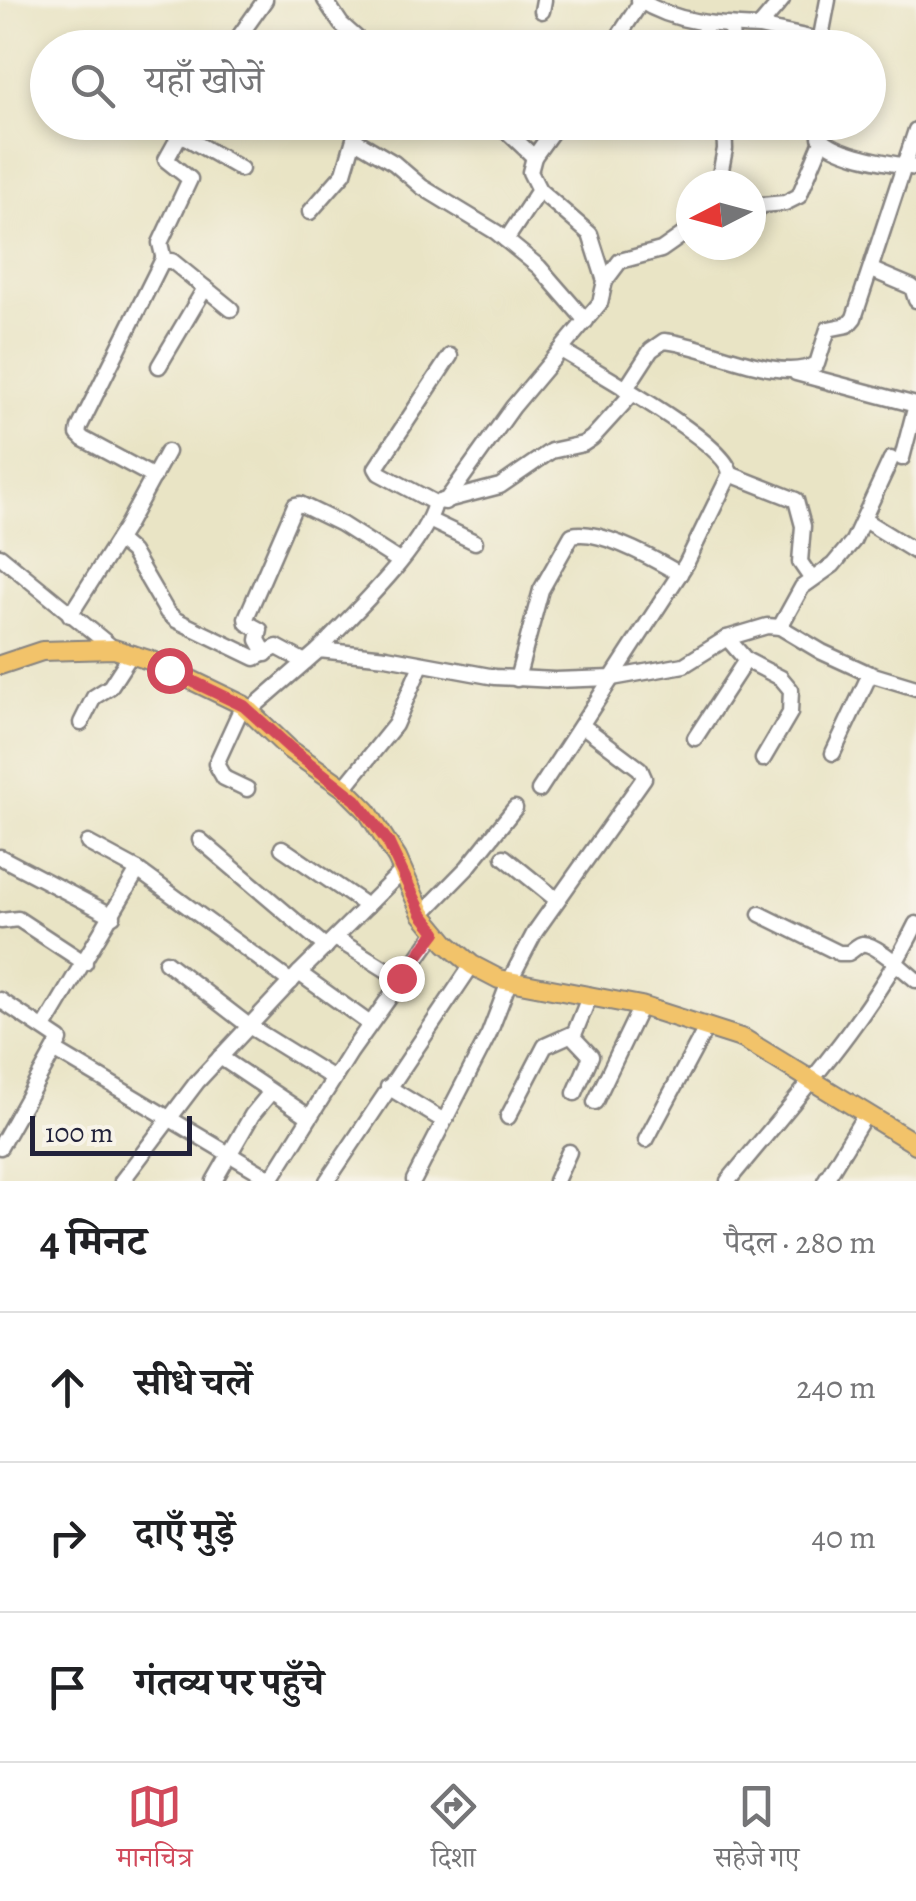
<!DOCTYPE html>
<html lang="hi">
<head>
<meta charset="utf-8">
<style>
  body { margin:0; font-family:Alegreya,"Noto Serif Devanagari",serif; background:#f2f2f2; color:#202124 }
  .compass { position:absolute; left:676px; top:170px; width:90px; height:90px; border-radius:50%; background:#fff; box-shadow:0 5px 15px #0003; rotate:264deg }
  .scale { position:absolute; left:30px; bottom:25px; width:162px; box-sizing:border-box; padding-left:10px; border:5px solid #22223b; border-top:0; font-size:28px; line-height:35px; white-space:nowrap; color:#22223b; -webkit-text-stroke:8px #f7f3e8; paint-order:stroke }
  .stop { position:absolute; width:30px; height:30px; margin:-22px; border:8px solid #d1495b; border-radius:50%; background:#fff }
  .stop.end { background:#d1495b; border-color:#fff; box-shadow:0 2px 10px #0008 }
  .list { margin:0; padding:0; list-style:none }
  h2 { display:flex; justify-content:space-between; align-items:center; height:130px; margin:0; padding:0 40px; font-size:42px }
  h2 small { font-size:32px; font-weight:400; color:#757577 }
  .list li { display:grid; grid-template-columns:65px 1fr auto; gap:30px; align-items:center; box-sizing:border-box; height:150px; padding:0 40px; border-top:2px solid #e0e0e0 }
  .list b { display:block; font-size:38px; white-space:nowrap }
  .list em { font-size:32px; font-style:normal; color:#757577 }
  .icon { flex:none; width:55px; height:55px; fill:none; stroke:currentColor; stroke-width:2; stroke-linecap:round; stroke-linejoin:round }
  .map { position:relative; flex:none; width:916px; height:1181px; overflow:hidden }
  .search { position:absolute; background:#fff; box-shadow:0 5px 15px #0003; left:30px; right:30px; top:30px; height:110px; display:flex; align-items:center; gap:25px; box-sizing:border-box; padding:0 35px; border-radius:55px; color:#757577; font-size:38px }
  .sheet { height:580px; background:#fff }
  nav { display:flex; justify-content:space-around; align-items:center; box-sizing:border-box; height:140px; border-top:2px solid #e0e0e0; background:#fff; font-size:28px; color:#757577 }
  nav a { display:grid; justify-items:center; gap:5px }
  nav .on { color:#d1495b }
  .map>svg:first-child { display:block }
</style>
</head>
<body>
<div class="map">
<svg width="916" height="1181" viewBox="0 0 916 1181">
  <rect width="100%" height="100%" fill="#f7f3e8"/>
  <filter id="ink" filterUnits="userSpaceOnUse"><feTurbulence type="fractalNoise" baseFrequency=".01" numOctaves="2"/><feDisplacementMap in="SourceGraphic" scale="20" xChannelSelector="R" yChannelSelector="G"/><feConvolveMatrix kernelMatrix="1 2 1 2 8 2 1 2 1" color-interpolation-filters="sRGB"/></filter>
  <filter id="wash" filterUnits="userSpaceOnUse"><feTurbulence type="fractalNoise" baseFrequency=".0048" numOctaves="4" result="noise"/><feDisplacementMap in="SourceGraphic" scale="40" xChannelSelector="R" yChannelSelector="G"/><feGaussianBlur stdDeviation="2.25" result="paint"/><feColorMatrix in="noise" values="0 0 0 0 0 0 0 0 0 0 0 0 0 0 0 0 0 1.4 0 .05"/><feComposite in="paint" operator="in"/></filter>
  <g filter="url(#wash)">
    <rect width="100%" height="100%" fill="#e9e4c5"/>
  </g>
  <g filter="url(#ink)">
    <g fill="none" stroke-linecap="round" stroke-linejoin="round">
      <g stroke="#868380" stroke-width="19">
        <g id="minor">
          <polyline points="325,0 341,24 368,48"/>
          <path d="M639,0C675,23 717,25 759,27"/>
          <polyline points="782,0 759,27 815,39 823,48"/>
          <polyline points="542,11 544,0"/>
          <polyline points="731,26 732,48"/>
          <polyline points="820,42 828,0"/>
          <polyline points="231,48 265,0"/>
          <polyline points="611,48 641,2"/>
          <polyline points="697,48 707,25"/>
          <polyline points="497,122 534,157"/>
          <path d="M822,122L820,137C837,156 891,163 916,168"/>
          <polyline points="180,134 241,169"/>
          <polyline points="355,140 394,163 422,187 496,232 539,267 586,321"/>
          <polyline points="718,185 725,149 724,122"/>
          <polyline points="310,212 344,173 359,122"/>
          <polyline points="751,218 762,205 785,203 799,196 822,141"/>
          <polyline points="506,240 539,190"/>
          <polyline points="164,260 160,243 190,179 166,160 187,122"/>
          <polyline points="872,270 912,287 916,300"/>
          <polyline points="605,281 620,261 661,250 691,229"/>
          <polyline points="450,356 376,468 379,473 435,503 500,486 551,451 583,444 592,438 632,394"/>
          <polyline points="159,366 205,288"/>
          <polyline points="796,373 916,405"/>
          <path d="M625,390L651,350L664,341C706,344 778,385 817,364L828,329L848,325L854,318L916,130"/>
          <polyline points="902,458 916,405"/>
          <polyline points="730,474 796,500 803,526 800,562 811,578"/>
          <polyline points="154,477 83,439 78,434 79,428 162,261 172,261 231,309"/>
          <polyline points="445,502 513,407 600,303 605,281 590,234 539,190 530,172 534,157 559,122"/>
          <polyline points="864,520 916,552"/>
          <polyline points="431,521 475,542"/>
          <polyline points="118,540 132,552 167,612 176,620 255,658 277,647 305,662"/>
          <polyline points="0,556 114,649"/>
          <polyline points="70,615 127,525 167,452"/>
          <polyline points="780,627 802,587 833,565 853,541 891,459"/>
          <path d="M319,650C352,614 424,548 435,503"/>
          <polyline points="266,654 258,640 260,630 247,623 246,618 295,505 300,504 341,524 399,561"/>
          <polyline points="746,660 781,678 791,690 790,713 763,759"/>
          <path d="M517,679L541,590L572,535C599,528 656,560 680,574"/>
          <polyline points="243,705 216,764 224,778 247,789"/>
          <polyline points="250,710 319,650 386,657 495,677 555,680 612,678 684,665 727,638 767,626 780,627 822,652 870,674 916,688"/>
          <polyline points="81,723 94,697 110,687 132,653"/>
          <polyline points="695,738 746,660 727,638"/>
          <polyline points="833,753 870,674"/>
          <polyline points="344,788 395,725 421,665"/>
          <path d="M539,790L686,564L730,474C729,444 592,369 561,350"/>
          <polyline points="200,840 326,947"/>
          <polyline points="88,843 138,870"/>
          <polyline points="282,848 367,906"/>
          <polyline points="0,857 113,916"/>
          <polyline points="504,857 557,900"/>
          <polyline points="422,914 467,868 515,808"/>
          <path d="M760,914L839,953H848C851,952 859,944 862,944C874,942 906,972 916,980"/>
          <polyline points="1,921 18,919 85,963"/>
          <polyline points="335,938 401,979"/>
          <polyline points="166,962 249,1026 333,1078"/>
          <polyline points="299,973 370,1024"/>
          <polyline points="0,1000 60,1040 0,1147"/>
          <polyline points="44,1028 138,870 291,982"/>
          <polyline points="56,1051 271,1179"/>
          <polyline points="220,1057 308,1116"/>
          <polyline points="388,1087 444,1121"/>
          <polyline points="575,1093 591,1056 573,1037 590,995"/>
          <polyline points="595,1102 641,1006"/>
          <polyline points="508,1117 545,1046 574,1033"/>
          <polyline points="646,1140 707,1026"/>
          <polyline points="414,1180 489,1034 509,982 535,932 644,778 640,769 583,726"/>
          <polyline points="122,1181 197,1082 299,973 402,871"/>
          <polyline points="214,1181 252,1115 271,1092"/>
          <polyline points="270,1181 350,1053 436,932"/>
          <polyline points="327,1181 472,965"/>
          <polyline points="556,1181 569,1152"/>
          <path d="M728,1181C795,1099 869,1020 916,924"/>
          <polyline points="825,1181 865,1115"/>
        </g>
      </g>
      <g stroke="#868380" stroke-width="22">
        <polyline id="major" points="0,665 42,651 114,649 152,661 243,705 289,749 344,788 367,811 397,858 422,914 446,943 472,965 499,979 641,1006 744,1039 916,1144"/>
      </g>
      <use href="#minor" stroke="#fff" stroke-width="14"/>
      <use href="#major" stroke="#f2c36a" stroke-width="18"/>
    </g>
  </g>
  <g fill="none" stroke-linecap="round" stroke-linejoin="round" filter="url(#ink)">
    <polyline stroke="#d1495b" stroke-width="12" points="169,670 244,706 290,748 356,800 388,842 422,914 436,932 401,978"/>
  </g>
</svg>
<svg class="compass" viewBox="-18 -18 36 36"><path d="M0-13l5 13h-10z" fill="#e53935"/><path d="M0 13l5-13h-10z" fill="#757577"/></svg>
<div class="scale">100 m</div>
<div class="stop" style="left:169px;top:670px"></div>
<div class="stop end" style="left:401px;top:978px"></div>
<div class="search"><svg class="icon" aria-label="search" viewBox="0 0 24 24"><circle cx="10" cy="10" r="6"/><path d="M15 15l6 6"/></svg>यहाँ खोजें</div>
</div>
<section class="sheet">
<h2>4 मिनट<small>पैदल · 280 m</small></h2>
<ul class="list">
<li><svg class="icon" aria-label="ahead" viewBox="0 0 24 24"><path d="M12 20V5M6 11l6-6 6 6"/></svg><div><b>सीधे चलें</b></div><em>240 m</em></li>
<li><svg class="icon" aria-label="right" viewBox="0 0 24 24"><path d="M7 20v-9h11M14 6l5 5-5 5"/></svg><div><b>दाएँ मुड़ें</b></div><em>40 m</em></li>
<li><svg class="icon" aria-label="arrive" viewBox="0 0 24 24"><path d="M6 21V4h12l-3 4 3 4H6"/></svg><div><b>गंतव्य पर पहुँचे</b></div></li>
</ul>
</section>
<nav>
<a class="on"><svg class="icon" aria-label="map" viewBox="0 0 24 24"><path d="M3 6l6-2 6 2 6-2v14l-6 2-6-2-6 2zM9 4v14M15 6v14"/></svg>मानचित्र</a>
<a><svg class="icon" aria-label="directions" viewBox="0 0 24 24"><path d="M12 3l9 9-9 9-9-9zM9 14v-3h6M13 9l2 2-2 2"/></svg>दिशा</a>
<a><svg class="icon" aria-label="saved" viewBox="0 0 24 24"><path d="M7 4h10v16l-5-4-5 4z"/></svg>सहेजे गए</a>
</nav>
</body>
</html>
